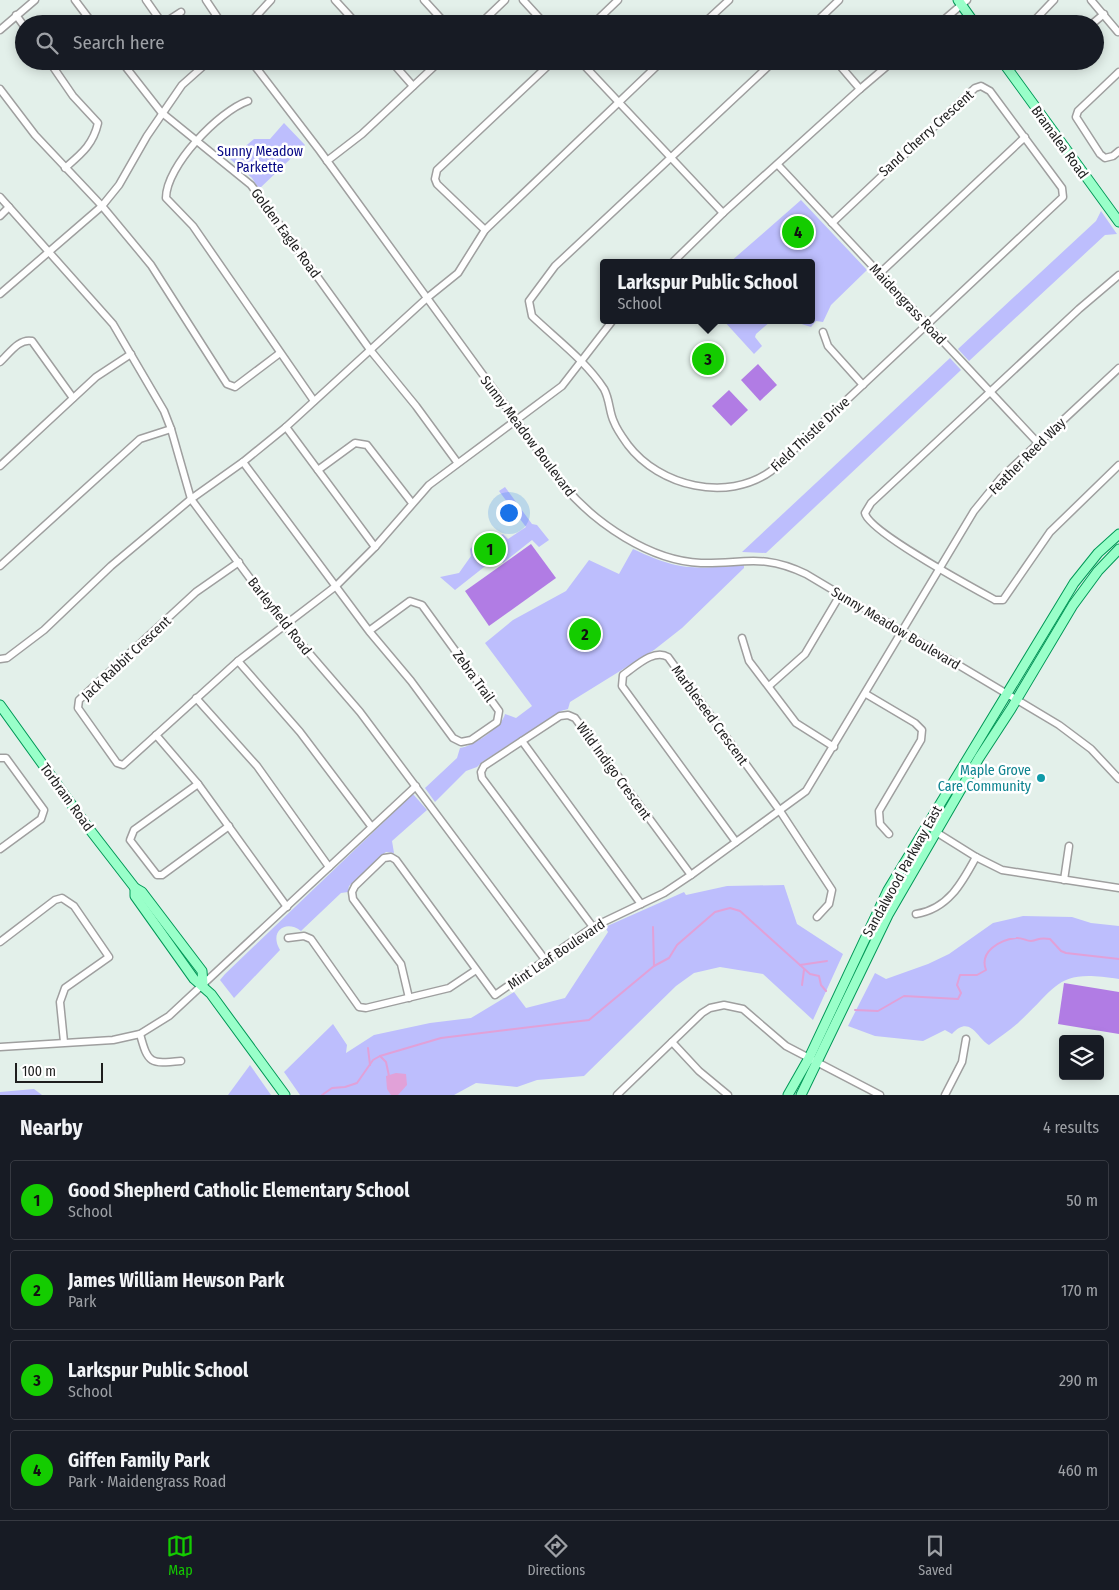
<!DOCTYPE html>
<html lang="en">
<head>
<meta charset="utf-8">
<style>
  body { margin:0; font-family:"Fira Sans Condensed",sans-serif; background:#242831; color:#f1f3f6 }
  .controls { position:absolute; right:15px; bottom:15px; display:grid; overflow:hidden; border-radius:5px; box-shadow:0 2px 12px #0003 }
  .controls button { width:45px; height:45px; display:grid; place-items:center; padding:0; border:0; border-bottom:1px solid #363941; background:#171b24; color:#f1f3f6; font:25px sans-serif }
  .scale { position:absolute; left:15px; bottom:12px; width:88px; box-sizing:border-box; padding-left:5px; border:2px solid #1e1e1e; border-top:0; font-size:14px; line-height:18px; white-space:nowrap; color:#1e1e1e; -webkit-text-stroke:4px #fff; paint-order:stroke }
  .you { position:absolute; left:508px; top:512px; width:18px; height:18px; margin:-12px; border:4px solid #fff; border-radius:50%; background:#1a73e8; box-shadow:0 0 0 8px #1a73e833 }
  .badge { display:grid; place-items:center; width:32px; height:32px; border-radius:50%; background:#14cc00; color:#111; font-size:16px; font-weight:700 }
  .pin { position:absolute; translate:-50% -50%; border:2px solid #fff; box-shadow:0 1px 5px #0006 }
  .popup { position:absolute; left:600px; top:259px; width:215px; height:65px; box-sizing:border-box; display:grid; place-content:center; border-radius:5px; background:#171b24; filter:drop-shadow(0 1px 4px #0005); font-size:16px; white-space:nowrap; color:#9ea1a6 }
  .popup b { font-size:19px; color:#f1f3f6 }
  .popup::after { content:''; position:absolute; left:50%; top:100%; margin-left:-10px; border:10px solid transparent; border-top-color:#171b24 }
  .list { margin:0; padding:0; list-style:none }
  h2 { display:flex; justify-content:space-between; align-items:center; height:65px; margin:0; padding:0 20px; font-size:21px }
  h2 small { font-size:16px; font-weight:400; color:#9ea1a6 }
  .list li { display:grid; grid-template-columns:32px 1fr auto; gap:15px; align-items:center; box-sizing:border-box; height:80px; margin:0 10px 10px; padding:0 10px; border:1px solid #363941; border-radius:5px }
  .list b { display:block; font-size:19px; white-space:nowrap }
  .list p { margin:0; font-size:16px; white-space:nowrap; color:#9ea1a6 }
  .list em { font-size:16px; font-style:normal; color:#9ea1a6 }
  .icon { flex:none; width:28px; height:28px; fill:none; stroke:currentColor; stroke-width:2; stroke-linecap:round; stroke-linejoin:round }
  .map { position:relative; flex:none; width:1119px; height:1095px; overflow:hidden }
  .search { position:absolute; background:#171b24; box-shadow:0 2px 12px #0003; left:15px; right:15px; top:15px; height:55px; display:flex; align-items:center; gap:12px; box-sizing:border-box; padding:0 18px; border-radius:28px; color:#9ea1a6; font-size:19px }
  .sheet { height:425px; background:#171b24 }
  nav { display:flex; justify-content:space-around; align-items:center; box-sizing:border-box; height:70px; border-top:1px solid #363941; background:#171b24; font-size:14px; color:#9ea1a6 }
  nav a { display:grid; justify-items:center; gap:2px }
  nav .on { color:#14cc00 }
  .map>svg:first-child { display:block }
</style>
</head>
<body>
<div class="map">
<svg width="1119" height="1095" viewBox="0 0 1119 1095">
  <rect width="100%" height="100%" fill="#e3f0ea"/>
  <g fill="#bdbefd">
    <polygon points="284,123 305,145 259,189 252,178 230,159 254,139 270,139"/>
    <polygon points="801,200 867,270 831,305 823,322 816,321 811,327 789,320 812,320 812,263 729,263"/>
    <polygon points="1101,211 1117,234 1105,235 969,361 958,349 1096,221"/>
    <polygon points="723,320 771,320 771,321 756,334 755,337 762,346 754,354"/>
    <polygon points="950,358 961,370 766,553 742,552"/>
    <polygon points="505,487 532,524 537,525 549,540 539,547 532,540 503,563 499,559 493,560 455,590 440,577 459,573 471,556 470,549 473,546 476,551 503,534 508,539 526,527 499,491"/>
    <path d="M633,549C680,571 693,569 744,565V568L682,628L654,650L570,702L568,709L561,711L482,762L477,767L466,771L435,802L425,788L457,758L460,748C472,747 503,726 505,714L516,718L532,706L485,643L513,620L566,591L589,560L619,574Z"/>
    <path d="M413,794L427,810L392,841L394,853L386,852L381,856L349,886L348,892L341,893L301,931C285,919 269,932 280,950L234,998L220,980L225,974Z"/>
    <polygon points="784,885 797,924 843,954 813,1020 763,974 720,967 694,973 676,986 584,1076 537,1080 517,1087 476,1083 454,1095 300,1095 284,1072 333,1024 347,1045 346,1053 374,1035 430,1023 471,1018 514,992 526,1008 565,998 608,932 605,927 684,892 686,895 727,886"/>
    <path d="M1023,916L1072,917L1091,923L1119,926V979C1057,969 1060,984 1020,1021C1011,1030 999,1037 989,1045C977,1038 970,1014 952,1034L945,1030L923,1041L875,1036L848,1026L875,973L886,979L928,964L949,954L993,923Z"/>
    <polygon points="250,1065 271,1095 228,1095"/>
    <polygon points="34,1089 42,1095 0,1095 0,1092"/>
  </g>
  <g fill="#b17ce4">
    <polygon points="758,364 777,385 760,401 741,380"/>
    <polygon points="729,390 748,410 731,426 712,406"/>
    <polygon points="531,544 556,578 489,626 465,591"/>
    <polygon points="1064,983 1119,992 1119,1034 1058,1024"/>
  </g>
  <polygon fill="#e1a1d8" points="396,1073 406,1074 407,1085 398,1095 391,1095 387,1089 386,1076"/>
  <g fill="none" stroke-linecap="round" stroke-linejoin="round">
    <g stroke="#e1a1d8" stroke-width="2">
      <polyline points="653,927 654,966"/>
      <polyline points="800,965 827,961"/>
      <polyline points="802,985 804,970"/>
      <path d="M855,1010L878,1011L904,996L958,999L961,993L957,985L960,975H977L986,970C979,952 999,940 1016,938C1021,937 1026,941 1031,941C1039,940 1038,937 1050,939L1061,951L1066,953L1119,959"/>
      <polyline points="368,1048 370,1065"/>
      <polyline points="380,1056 386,1062 389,1076"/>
      <polyline points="322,1095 332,1088 345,1087 357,1083 373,1060 380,1056 441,1038 589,1020 654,966 669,958 677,945 715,912 730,908 740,911 810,974 819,976 821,985 826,991"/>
    </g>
    <g stroke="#9f9f9f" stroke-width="9">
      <g id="minor">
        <polyline points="75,0 93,24"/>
        <polyline points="146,0 160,20 164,23 181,12"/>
        <polyline points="206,0 222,24"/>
        <polyline points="335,0 357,24"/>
        <polyline points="424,0 446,24"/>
        <polyline points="523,0 545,24"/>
        <polyline points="1091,0 1118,32"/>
        <polyline points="16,15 24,26"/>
        <polyline points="249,24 271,0"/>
        <polyline points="480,24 505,0"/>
        <polyline points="593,24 618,0"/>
        <polyline points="703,24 729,0"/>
        <polyline points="814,24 839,0"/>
        <polyline points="939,24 967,0"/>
        <polyline points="1031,24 1054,0"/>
        <polyline points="1092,24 1104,14"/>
        <polyline points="0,30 35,0"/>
        <path d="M49,61L73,96L98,123C93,145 81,154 65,168"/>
        <polyline points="121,61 161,112 251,185 371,351 416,406 457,462"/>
        <path d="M251,61L320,151L564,486C595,523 650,561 701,563C744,564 762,553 806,574L1059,725L1091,749L1119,779"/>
        <polyline points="391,61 413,86"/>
        <polyline points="580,61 723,213"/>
        <path d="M774,61L555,266L529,301L532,316C556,339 586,361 604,389C610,400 609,412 614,422C617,430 623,438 628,445C659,486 727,503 771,471L1063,197L1062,188L990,91L981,86L975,88L832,223"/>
        <polyline points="836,61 860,89"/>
        <polyline points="1035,61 1046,65 1050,61"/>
        <polyline points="1119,72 1078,111 1076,117 1100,154 1105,158 1113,156 1119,151"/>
        <polyline points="0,89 35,135 102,206 151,265 227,384 235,387 280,353"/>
        <path d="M248,101C219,111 166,166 166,198L193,226L314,401"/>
        <polyline points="327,161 362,134 440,61"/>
        <polyline points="778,165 1038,443"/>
        <polyline points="0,197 113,324 164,411 171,429 191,499 284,624 360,712 546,961"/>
        <polyline points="0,216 9,207"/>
        <polyline points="485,230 437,184 435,179 437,170 553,61"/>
        <polyline points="672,263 723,213 860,89 893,61"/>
        <polyline points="879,274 1025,137"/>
        <path d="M1119,275L1079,309L871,503L865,513C868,531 973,588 995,600H1003L1050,532L1119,465"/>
        <polyline points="0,294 102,206 119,185 147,136 182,85 209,61"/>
        <polyline points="823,332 828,346 863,385"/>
        <path d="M0,362C9,354 19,338 32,341L73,398"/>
        <polyline points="286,427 375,547"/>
        <polyline points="243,462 369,631 411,681 453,738 461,742 471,740 497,722 499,711 422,605 410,601 369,631"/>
        <polyline points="0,466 96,377 131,354"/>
        <polyline points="318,470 355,443 367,445 412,503"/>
        <polyline points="239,562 196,592 79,700 78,708 117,763 123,765 238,661 336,586 375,547 429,485 562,386 613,320"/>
        <polyline points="0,566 140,439 171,429"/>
        <polyline points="742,638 749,661 796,723 834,747"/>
        <polyline points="0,659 7,658 44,630 111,566 191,499 243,462 286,427 427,298 458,273 485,230 662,61"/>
        <polyline points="238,661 300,732 371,826"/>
        <polyline points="769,686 805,654 840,595"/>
        <polyline points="866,694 915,723 922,730 921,740 879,811 880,824 889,834"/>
        <polyline points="196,698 257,766 329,867"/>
        <polyline points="156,735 198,784 287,907"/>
        <polyline points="522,741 641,904"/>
        <polyline points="0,758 6,758 44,810 41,819 0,849"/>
        <polyline points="198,784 134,830 130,840 157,875 162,875 229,826"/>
        <polyline points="936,832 976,857 1002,870 1119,888"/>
        <path d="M736,842L622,686L623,675C635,667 654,648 668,657L780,811L832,890L829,904L817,917"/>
        <polyline points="1064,880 1069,846"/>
        <path d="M916,914C948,909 962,883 976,857"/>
        <polyline points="593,927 482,778 481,772 484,766 560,716 568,715 575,718 691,875"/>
        <polyline points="288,938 304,936 311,939 359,1007 366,1008 449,988 476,970"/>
        <polyline points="0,942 55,900 62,898 74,906 109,957 65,988 60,1002 64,1042"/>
        <polyline points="409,998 401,964 353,899 352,892 355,886 384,858 391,857 396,860 495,995 593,927 664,893 691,875 806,791 974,511 1001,478 1119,368"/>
        <path d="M140,1034C148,1064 150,1064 181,1061"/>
        <polyline points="672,1042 699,1071 728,1095"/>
        <polyline points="0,1047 113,1040 140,1034 169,1016 416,786"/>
        <polyline points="617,1095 702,1013 710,1008 724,1005 743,1009 786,1046 880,1095"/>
        <polyline points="945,1095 962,1062 966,1039"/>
      </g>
    </g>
    <g stroke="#009857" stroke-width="11">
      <g id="major">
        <polyline points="958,0 975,24"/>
        <polyline points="1002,61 1119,222"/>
        <polyline points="0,705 87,826 135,888 142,892 202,971 203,984"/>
        <polyline points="135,888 135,896 194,979 211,994 285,1095"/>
        <polyline points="788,1095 809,1058 888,890 1074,583 1098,553 1119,534"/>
        <polyline points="801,1095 888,915 979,758 1011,709 1073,605 1098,571 1119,549"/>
      </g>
    </g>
    <use href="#minor" stroke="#fff" stroke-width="6"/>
    <use href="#major" stroke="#99ffc9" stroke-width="9"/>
  </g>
  <circle fill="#0f9aa8" stroke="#fff" stroke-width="2" cx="1041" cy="778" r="5"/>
  <g text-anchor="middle" stroke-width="5" stroke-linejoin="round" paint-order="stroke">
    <g font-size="14" fill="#1e1e1e" stroke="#fff">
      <text transform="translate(926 133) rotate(-42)" y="5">Sand Cherry Crescent</text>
      <text transform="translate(1060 142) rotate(54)" y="5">Bramalea Road</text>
      <text transform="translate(286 233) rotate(54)" y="5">Golden Eagle Road</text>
      <text transform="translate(908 304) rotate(47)" y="5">Maidengrass Road</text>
      <text transform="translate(810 434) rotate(-43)" y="5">Field Thistle Drive</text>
      <text transform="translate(528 436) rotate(53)" y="5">Sunny Meadow Boulevard</text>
      <text transform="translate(1027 456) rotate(-45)" y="5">Feather Reed Way</text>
      <text transform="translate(280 616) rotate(52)" y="5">Barleyfield Road</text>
      <text transform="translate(896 628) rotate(31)" y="5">Sunny Meadow Boulevard</text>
      <text transform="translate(126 658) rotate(-43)" y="5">Jack Rabbit Crescent</text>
      <text transform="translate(474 676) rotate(54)" y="5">Zebra Trail</text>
      <text transform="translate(710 715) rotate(54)" y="5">Marbleseed Crescent</text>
      <text transform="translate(614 771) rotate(54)" y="5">Wild Indigo Crescent</text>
      <text transform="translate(67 797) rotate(54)" y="5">Torbram Road</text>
      <text transform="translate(902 871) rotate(-61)" y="5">Sandalwood Parkway East</text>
      <text transform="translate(556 954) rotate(-34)" y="5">Mint Leaf Boulevard</text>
    </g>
    <g font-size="14" fill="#040684" stroke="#fff">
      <text x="260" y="156">Sunny Meadow<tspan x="260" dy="16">Parkette</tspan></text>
    </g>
    <g font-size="14" fill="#0d838f" stroke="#fff" text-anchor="end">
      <text x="1031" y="775">Maple Grove<tspan x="1031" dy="16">Care Community</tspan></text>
    </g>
  </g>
</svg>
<div class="controls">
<button><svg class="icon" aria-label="layers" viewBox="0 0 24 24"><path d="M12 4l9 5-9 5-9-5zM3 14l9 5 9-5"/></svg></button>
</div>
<div class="scale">100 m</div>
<div class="you"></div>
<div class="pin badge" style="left:490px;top:549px">1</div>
<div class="pin badge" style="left:585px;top:634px">2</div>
<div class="pin badge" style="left:708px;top:359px">3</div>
<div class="popup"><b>Larkspur Public School</b>School</div>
<div class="pin badge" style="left:798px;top:232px">4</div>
<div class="search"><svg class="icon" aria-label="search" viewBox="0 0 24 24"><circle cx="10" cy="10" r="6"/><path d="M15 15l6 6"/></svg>Search here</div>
</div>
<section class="sheet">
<h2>Nearby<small>4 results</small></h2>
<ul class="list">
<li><span class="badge">1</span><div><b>Good Shepherd Catholic Elementary School</b><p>School</p></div><em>50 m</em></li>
<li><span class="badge">2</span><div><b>James William Hewson Park</b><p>Park</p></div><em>170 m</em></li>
<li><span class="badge">3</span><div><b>Larkspur Public School</b><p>School</p></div><em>290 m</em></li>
<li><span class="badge">4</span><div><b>Giffen Family Park</b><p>Park · Maidengrass Road</p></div><em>460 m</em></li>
</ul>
</section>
<nav>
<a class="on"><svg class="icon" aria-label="map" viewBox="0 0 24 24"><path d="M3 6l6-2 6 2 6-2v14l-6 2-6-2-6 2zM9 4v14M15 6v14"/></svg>Map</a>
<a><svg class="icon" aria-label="directions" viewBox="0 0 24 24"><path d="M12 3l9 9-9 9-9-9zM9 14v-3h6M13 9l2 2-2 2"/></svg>Directions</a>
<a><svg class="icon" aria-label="saved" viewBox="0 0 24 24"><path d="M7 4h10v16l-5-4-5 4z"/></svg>Saved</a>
</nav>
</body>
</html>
